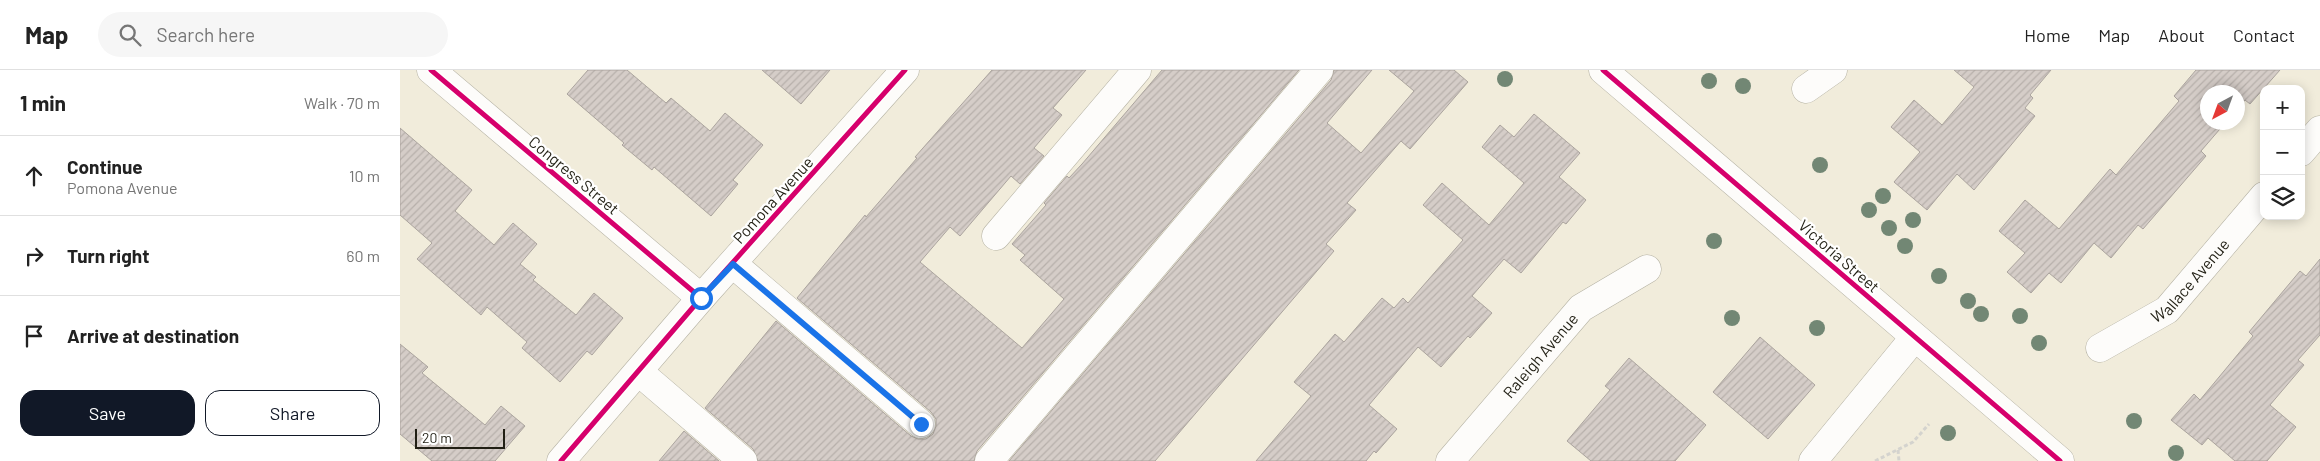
<!DOCTYPE html>
<html lang="en">
<head>
<meta charset="utf-8">
<style>
  body { margin:0; font-family:Barlow,sans-serif; background:#f6f6f6; color:#222 }
  .controls { position:absolute; right:15px; top:15px; display:grid; overflow:hidden; border-radius:10px; box-shadow:0 2px 12px #0003 }
  .controls button { width:45px; height:45px; display:grid; place-items:center; padding:0; border:0; border-bottom:1px solid #e0e0e0; background:#fff; color:#222; font:25px sans-serif }
  .compass { position:absolute; left:1800px; top:15px; width:45px; height:45px; border-radius:50%; background:#fff; box-shadow:0 2px 12px #0003; rotate:221deg }
  .scale { position:absolute; left:15px; bottom:12px; width:90px; box-sizing:border-box; padding-left:5px; border:2px solid #211f14; border-top:0; font-size:14px; line-height:18px; white-space:nowrap; color:#211f14; -webkit-text-stroke:4px #fff; paint-order:stroke }
  .stop { position:absolute; width:15px; height:15px; margin:-11px; border:4px solid #1a73e8; border-radius:50%; background:#fff }
  .stop.end { background:#1a73e8; border-color:#fff; box-shadow:0 1px 5px #0008 }
  .list { margin:0; padding:0; list-style:none }
  h2 { display:flex; justify-content:space-between; align-items:center; height:65px; margin:0; padding:0 20px; font-size:21px }
  h2 small { font-size:16px; font-weight:400; color:#767676 }
  .list li { display:grid; grid-template-columns:32px 1fr auto; gap:15px; align-items:center; box-sizing:border-box; height:80px; padding:0 20px; border-top:1px solid #e0e0e0 }
  .list b { display:block; font-size:19px; white-space:nowrap }
  .list p { margin:0; font-size:16px; white-space:nowrap; color:#767676 }
  .list em { font-size:16px; font-style:normal; color:#767676 }
  .actions { display:flex; gap:10px; padding:15px 20px }
  .actions a { flex:1; padding:11px 0; border:1px solid #111827; border-radius:15px; text-align:center; font-size:18px; color:#111827 }
  .actions .main { background:#111827; color:#fff }
  .icon { flex:none; width:28px; height:28px; fill:none; stroke:currentColor; stroke-width:2; stroke-linecap:round; stroke-linejoin:round }
  .map { position:relative; flex:none; width:1920px; height:391px; overflow:hidden }
  header { display:flex; align-items:center; gap:30px; box-sizing:border-box; height:70px; padding:0 25px; background:#fff; border-bottom:1px solid #e0e0e0 }
  header strong { font-size:24px }
  nav { display:flex; gap:28px; margin-inline-start:auto; font-size:18px }
  .search { width:350px; height:45px; background:#f6f6f6; display:flex; align-items:center; gap:12px; box-sizing:border-box; padding:0 18px; border-radius:28px; color:#767676; font-size:19px }
  main { display:flex }
  aside { flex:1; background:#fff }
  .map>svg:first-child { display:block }
</style>
</head>
<body>
<header>
<strong>Map</strong>
<div class="search"><svg class="icon" aria-label="search" viewBox="0 0 24 24"><circle cx="10" cy="10" r="6"/><path d="M15 15l6 6"/></svg>Search here</div>
<nav><a>Home</a><a>Map</a><a>About</a><a>Contact</a></nav>
</header>
<main>
<aside>
<h2>1 min<small>Walk · 70 m</small></h2>
<ul class="list">
<li><svg class="icon" aria-label="ahead" viewBox="0 0 24 24"><path d="M12 20V5M6 11l6-6 6 6"/></svg><div><b>Continue</b><p>Pomona Avenue</p></div><em>10 m</em></li>
<li><svg class="icon" aria-label="right" viewBox="0 0 24 24"><path d="M7 20v-9h11M14 6l5 5-5 5"/></svg><div><b>Turn right</b></div><em>60 m</em></li>
<li><svg class="icon" aria-label="arrive" viewBox="0 0 24 24"><path d="M6 21V4h12l-3 4 3 4H6"/></svg><div><b>Arrive at destination</b></div></li>
</ul>
<div class="actions"><a class="main">Save</a><a>Share</a></div>
</aside>
<div class="map">
<svg width="1920" height="391" viewBox="0 0 1920 391">
  <defs>
    <pattern id="building-hatch" width="6" height="6" patternUnits="userSpaceOnUse" patternTransform="scale(1.25)"><rect width="6" height="6" fill="#d5cdc8"/><path d="M-1 1l2-2M0 6l6-6M5 7l2-2" fill="none" stroke="#b7b0ab"/></pattern>
  </defs>
  <rect width="100%" height="100%" fill="#f1ecdb"/>
  <g fill="url(#building-hatch)" stroke="#aba49e">
    <polygon points="188,0 227,0 266,33 271,28 310,61 325,43 363,75 333,110 338,114 311,146 254,97 252,100 222,75 224,73 167,24"/>
    <polygon points="362,0 430,0 401,34"/>
    <polygon points="592,0 686,0 653,38 662,45 634,78 644,86 620,114 611,106 560,166 550,157 520,192 622,278 664,229 620,190 625,185 612,174 646,135 644,133 667,106 669,108 682,94 762,0 899,0 577,381 574,391 358,391 353,379 305,338 376,251 511,366 518,369 526,369 533,364 536,356 536,349 531,342 397,228 465,145 466,147 517,88 515,87"/>
    <polygon points="934,0 972,0 927,53 961,83 1014,21 989,0 1054,0 1068,12 1010,79 1001,71 947,133 956,140 926,174 934,181 755,391 609,391 931,10"/>
    <polygon points="1554,0 1651,0 1630,25 1633,28 1625,38 1635,46 1574,120 1557,104 1527,140 1494,112 1520,82 1491,57 1514,30 1542,55 1574,17"/>
    <polygon points="1796,0 1880,0 1850,34 1845,30 1838,38 1838,22 1808,22 1808,52 1826,52 1801,81 1806,86 1743,159 1738,155 1711,188 1694,173 1661,213 1649,203 1631,223 1607,202 1625,183 1599,161 1625,130 1659,159 1710,99 1716,105 1779,31 1774,26"/>
    <polygon points="1134,44 1180,83 1159,107 1186,130 1166,154 1163,152 1121,203 1104,189 1072,226 1092,243 1070,268 1068,266 1041,297 1018,277 969,335 997,359 976,383 974,381 966,391 856,391 911,326 894,312 935,264 944,272 982,228 994,238 1003,228 1008,233 1063,170 1023,135 1042,113 1089,155 1124,113 1082,77 1100,55 1114,67"/>
    <polygon points="0,58 72,120 55,141 94,175 113,153 137,174 120,194 136,207 133,210 176,245 194,223 223,248 192,285 187,281 160,312 122,278 127,272 87,237 81,245 17,189 32,173 0,145"/>
    <polygon points="1920,189 1920,265 1898,290 1904,295 1870,335 1896,357 1867,391 1835,391 1808,368 1802,375 1771,350 1794,324 1800,330 1853,266 1849,262 1900,201 1906,206"/>
    <polygon points="1360,267 1415,315 1368,369 1313,322"/>
    <polygon points="0,274 28,297 22,303 85,355 101,336 125,356 95,391 32,391 0,364"/>
    <polygon points="1229,288 1306,355 1275,391 1191,391 1167,371 1210,320 1205,316"/>
    <polygon points="284,361 319,391 259,391"/>
  </g>
  <g fill="none" stroke-linecap="round" stroke-linejoin="round">
    <g stroke="#b4b1a3" stroke-width="29">
      <g id="minor">
        <polyline points="31,0 301,228"/>
        <polyline points="1406,19 1433,0"/>
        <polyline points="1901,82 1920,60"/>
        <polyline points="596,166 737,0"/>
        <polyline points="333,194 521,354"/>
        <path id="s1" d="M1700,278L1767,240L1864,126"/>
        <polyline points="239,302 343,391"/>
        <polyline points="161,391 301,228 505,0"/>
        <polyline points="589,391 919,0"/>
        <path id="s2" d="M1050,391L1181,238L1247,199"/>
        <polyline points="1413,391 1514,268"/>
      </g>
    </g>
    <g stroke="#b4b1a3" stroke-width="29">
      <polyline id="major" points="1203,0 1660,391"/>
    </g>
    <g stroke="#d4d3ce" stroke-width="3" stroke-dasharray="4 2.5" stroke-linecap="butt">
      <polyline points="1498,380 1499,391"/>
      <polyline points="1475,391 1513,372 1529,354"/>
    </g>
    <use href="#minor" stroke="#fdfcfa" stroke-width="28"/>
    <use href="#major" stroke="#fdfcfa" stroke-width="28"/>
    <g stroke="#fff" stroke-width="8">
      <g id="cycleway">
        <polyline points="31,0 301,228"/>
        <polyline points="1203,0 1660,391"/>
        <polyline points="161,391 301,228 505,0"/>
      </g>
    </g>
    <use href="#cycleway" stroke="#d6006c" stroke-width="5"/>
  </g>
  <g fill="#728774">
    <circle cx="1105" cy="9" r="8"/>
    <circle cx="1309" cy="11" r="8"/>
    <circle cx="1343" cy="16" r="8"/>
    <circle cx="1420" cy="95" r="8"/>
    <circle cx="1483" cy="126" r="8"/>
    <circle cx="1469" cy="140" r="8"/>
    <circle cx="1513" cy="150" r="8"/>
    <circle cx="1489" cy="158" r="8"/>
    <circle cx="1314" cy="171" r="8"/>
    <circle cx="1505" cy="176" r="8"/>
    <circle cx="1539" cy="206" r="8"/>
    <circle cx="1568" cy="231" r="8"/>
    <circle cx="1581" cy="244" r="8"/>
    <circle cx="1620" cy="246" r="8"/>
    <circle cx="1332" cy="248" r="8"/>
    <circle cx="1417" cy="258" r="8"/>
    <circle cx="1639" cy="273" r="8"/>
    <circle cx="1734" cy="351" r="8"/>
    <circle cx="1548" cy="363" r="8"/>
    <circle cx="1776" cy="383" r="8"/>
  </g>
  <g fill="none" stroke-linecap="round" stroke-linejoin="round">
    <polyline stroke="#1a73e8" stroke-width="6" points="301,228 333,194 521,354"/>
  </g>
  <g text-anchor="middle" stroke-width="4.5" stroke-linejoin="round" paint-order="stroke">
    <g font-size="16" fill="#211f14" stroke="#fff">
      <text transform="translate(174 105) rotate(40)" y="6">Congress Street</text>
      <text transform="translate(373 130) rotate(-48)" y="6">Pomona Avenue</text>
      <text transform="translate(1439 186) rotate(41)" y="6">Victoria Street</text>
      <text dy="6" stroke="none"><textPath href="#s1" startOffset="114">Wallace Avenue</textPath></text>
      <text dy="6" stroke="none"><textPath href="#s2" startOffset="139">Raleigh Avenue</textPath></text>
    </g>
  </g>
</svg>
<div class="controls">
<button>+</button>
<button>−</button>
<button><svg class="icon" aria-label="layers" viewBox="0 0 24 24"><path d="M12 4l9 5-9 5-9-5zM3 14l9 5 9-5"/></svg></button>
</div>
<svg class="compass" viewBox="-18 -18 36 36"><path d="M0-13l5 13h-10z" fill="#e53935"/><path d="M0 13l5-13h-10z" fill="#767676"/></svg>
<div class="scale">20 m</div>
<div class="stop" style="left:301px;top:228px"></div>
<div class="stop end" style="left:521px;top:354px"></div>
</div>
</main>
</body>
</html>
